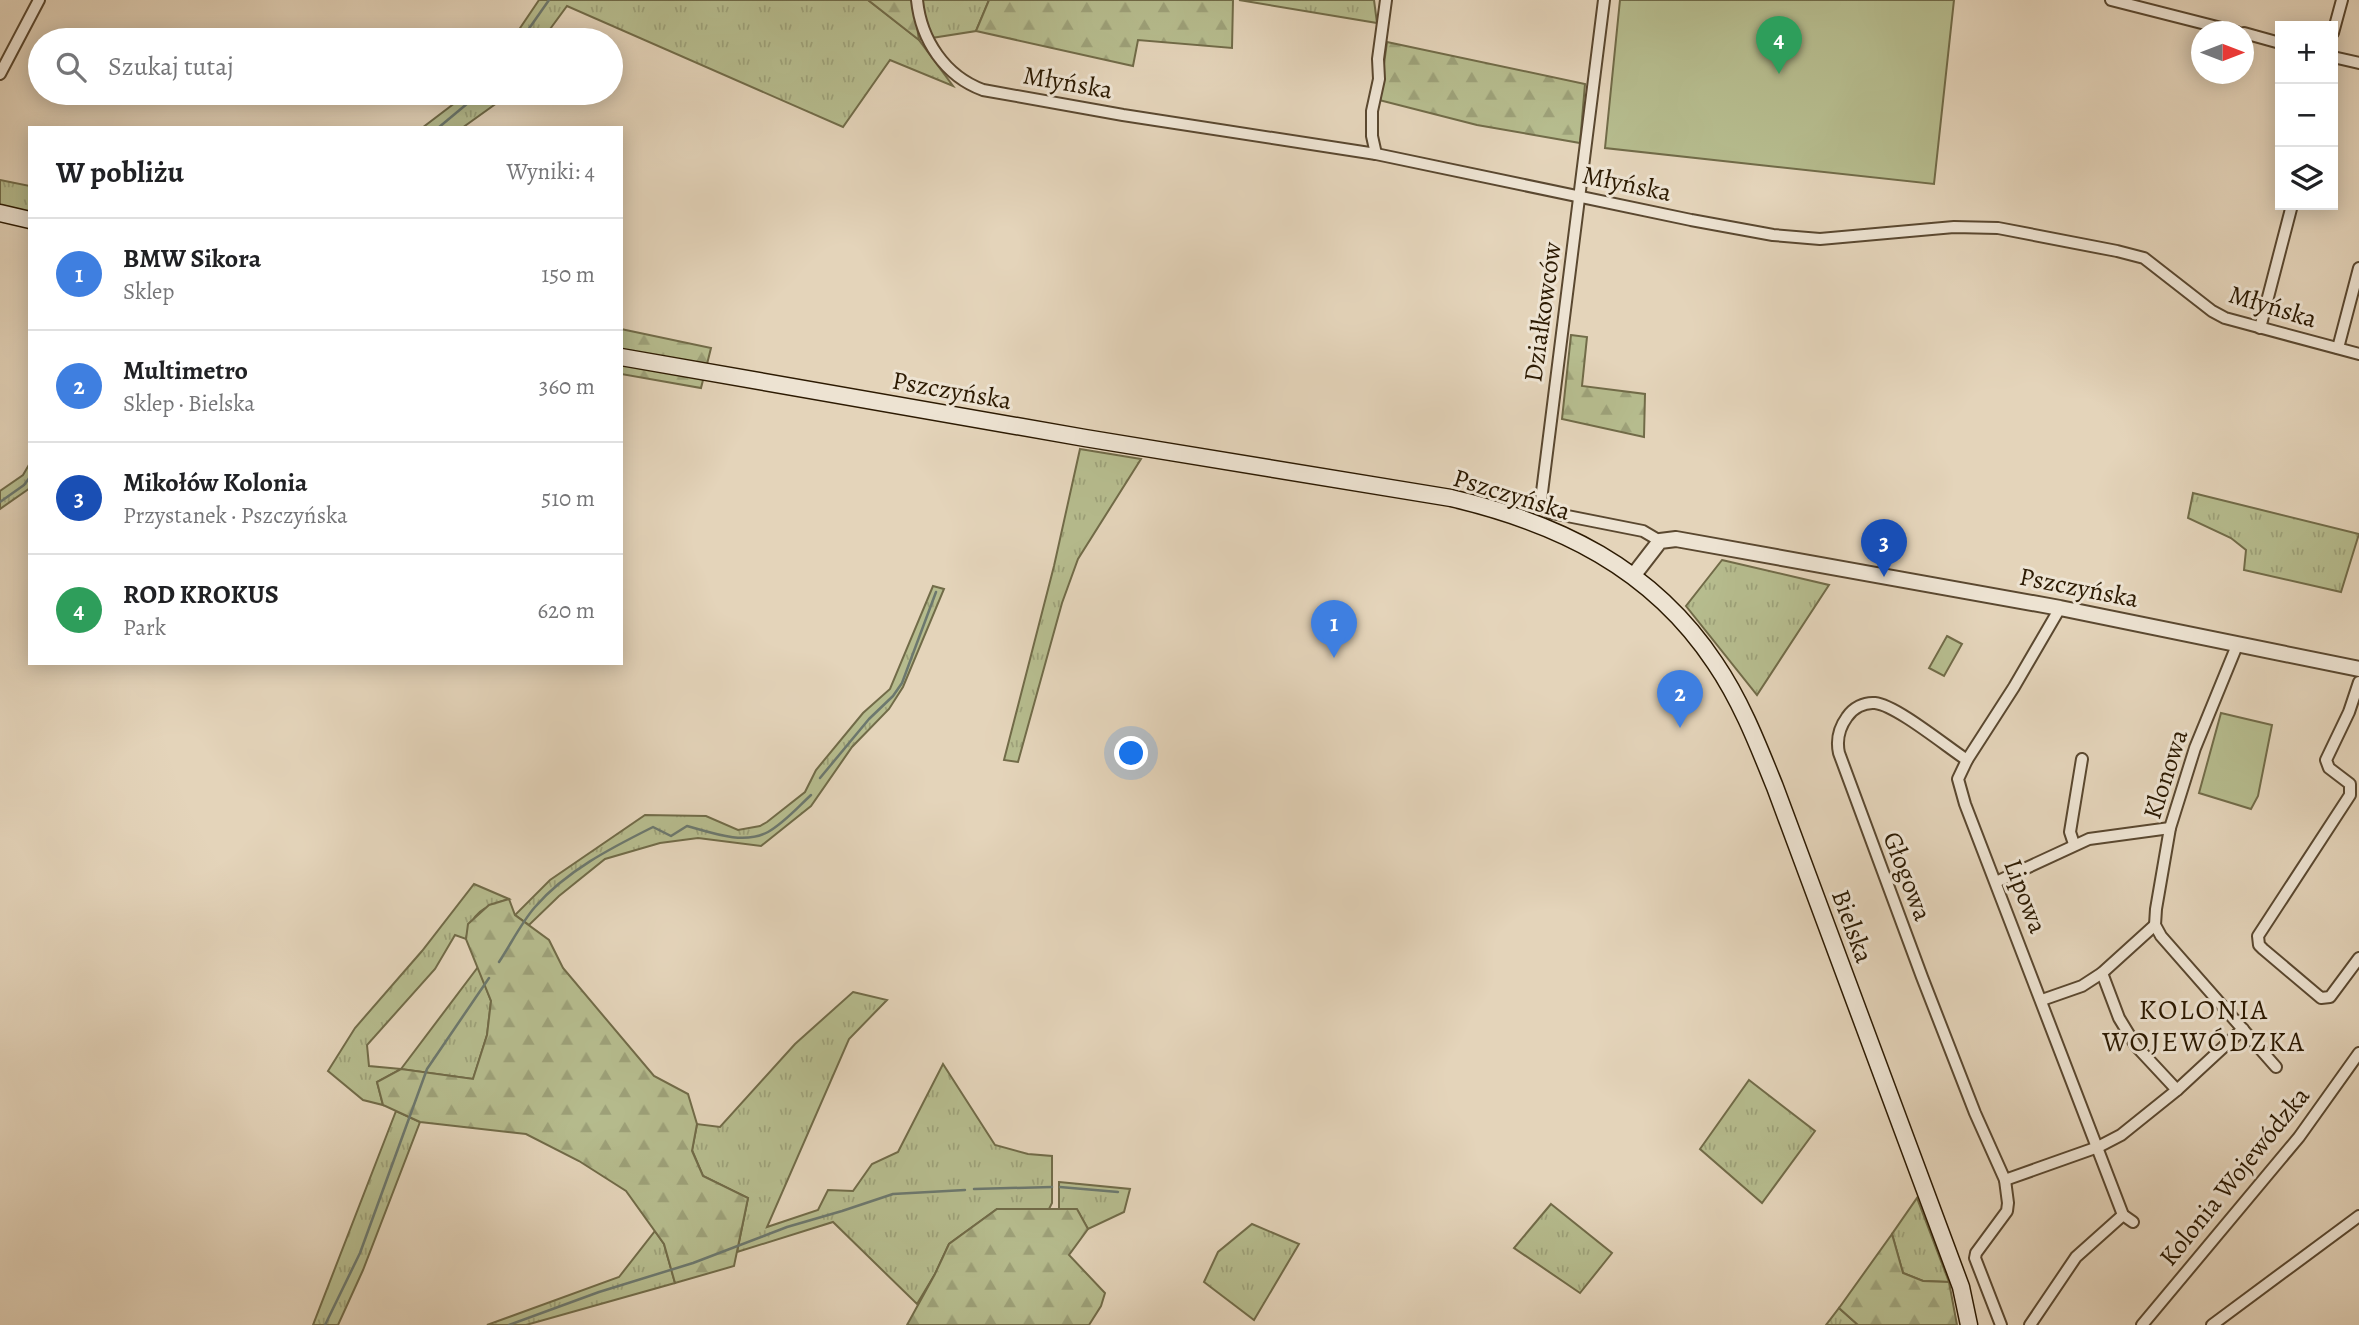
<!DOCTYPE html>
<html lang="pl">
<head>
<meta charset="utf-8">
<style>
  body { margin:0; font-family:Alegreya,serif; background:#f2f2f2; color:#202124 }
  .controls { position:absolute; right:21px; top:21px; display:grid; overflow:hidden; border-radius:0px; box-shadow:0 4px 18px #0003 }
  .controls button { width:63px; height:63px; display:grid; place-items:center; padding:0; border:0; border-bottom:2px solid #e0e0e0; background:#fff; color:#202124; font:35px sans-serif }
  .compass { position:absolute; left:2191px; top:21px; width:63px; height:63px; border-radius:50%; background:#fff; box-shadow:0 4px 18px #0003; rotate:90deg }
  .you { position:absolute; left:1132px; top:754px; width:24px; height:24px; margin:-18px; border:5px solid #fff; border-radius:50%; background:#1a73e8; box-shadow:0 0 0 10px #1a73e833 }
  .badge { display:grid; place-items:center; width:46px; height:46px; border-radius:50%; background:#b45309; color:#fff; font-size:23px; font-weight:700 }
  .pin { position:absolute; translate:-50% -58px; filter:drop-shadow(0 2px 4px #0008) }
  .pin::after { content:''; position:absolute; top:37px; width:24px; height:21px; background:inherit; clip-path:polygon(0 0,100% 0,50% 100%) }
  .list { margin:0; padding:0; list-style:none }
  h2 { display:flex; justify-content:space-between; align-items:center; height:91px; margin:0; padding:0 28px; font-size:30px }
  h2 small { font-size:23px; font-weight:400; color:#757577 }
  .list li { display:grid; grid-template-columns:46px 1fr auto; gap:21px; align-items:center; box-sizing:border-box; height:112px; padding:0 28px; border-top:2px solid #e0e0e0 }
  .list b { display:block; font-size:26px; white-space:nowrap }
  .list p { margin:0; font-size:23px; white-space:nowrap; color:#757577 }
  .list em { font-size:23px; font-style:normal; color:#757577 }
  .icon { flex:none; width:38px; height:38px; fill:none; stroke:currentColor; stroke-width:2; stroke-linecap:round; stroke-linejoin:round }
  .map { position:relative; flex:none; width:2359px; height:1325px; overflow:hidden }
  .search { position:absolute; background:#fff; box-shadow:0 4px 18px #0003; left:28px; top:28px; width:595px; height:77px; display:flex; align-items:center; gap:18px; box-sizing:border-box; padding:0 24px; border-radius:38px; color:#757577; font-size:26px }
  .panel { position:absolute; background:#fff; box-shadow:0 4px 18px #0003; left:28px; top:126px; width:595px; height:539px; border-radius:0px }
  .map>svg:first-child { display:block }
</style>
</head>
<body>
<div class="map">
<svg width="2359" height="1325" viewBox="0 0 2359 1325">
  <defs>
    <pattern id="grass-tufts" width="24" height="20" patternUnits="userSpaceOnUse" patternTransform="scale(1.75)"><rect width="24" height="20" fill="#b6bc8e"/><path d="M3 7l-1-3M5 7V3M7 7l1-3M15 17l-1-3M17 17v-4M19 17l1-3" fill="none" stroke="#9da179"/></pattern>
    <pattern id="forest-firs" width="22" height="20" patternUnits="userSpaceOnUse" patternTransform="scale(1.75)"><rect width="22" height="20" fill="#b6bc8e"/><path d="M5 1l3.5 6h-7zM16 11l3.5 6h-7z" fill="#9da179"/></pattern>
  </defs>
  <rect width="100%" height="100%" fill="#e4d4ba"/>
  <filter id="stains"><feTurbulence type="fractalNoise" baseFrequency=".00286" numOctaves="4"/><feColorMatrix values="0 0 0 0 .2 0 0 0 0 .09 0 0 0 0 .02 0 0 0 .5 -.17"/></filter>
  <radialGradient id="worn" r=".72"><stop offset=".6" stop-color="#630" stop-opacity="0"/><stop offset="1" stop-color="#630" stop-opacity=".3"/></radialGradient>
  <g fill="url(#grass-tufts)" stroke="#716b48" stroke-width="2">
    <polygon points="539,0 868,0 918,39 913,0 989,0 976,31 919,40 953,86 890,60 843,127 567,6 542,40 512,40"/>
    <polygon points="1239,0 1374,0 1377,23"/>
    <polygon points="468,93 506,93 501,100 462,128 422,128"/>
    <polygon points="0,180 30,186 30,212 0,205"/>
    <polygon points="1080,449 1141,459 1078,559 1062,603 1018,762 1004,760 1054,566"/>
    <polygon points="30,463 30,488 0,509 0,491 23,475"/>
    <polygon points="2193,493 2359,534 2341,592 2244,570 2246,550 2231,538 2188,518"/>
    <polygon points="1722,560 1829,585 1757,695 1686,606"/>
    <polygon points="933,586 944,589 903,687 889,709 852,747 811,806 761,846 698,838 660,843 605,859 559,896 529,925 515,915 550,880 645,815 706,816 738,830 760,826 767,822 805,792 816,770 863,713 890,689"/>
    <path d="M474,884L509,899C485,906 470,913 466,939L455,935L435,969L367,1045L369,1066L401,1069L478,967L491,1001L487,1035L473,1079L401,1069L377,1082L383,1105L363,1100L328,1071L355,1028L422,951Z"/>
    <polygon points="853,992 887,1000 849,1039 767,1227 818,1210 828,1190 853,1191 872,1164 898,1152 943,1064 995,1145 1028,1154 1052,1156 1052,1203 1049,1209 997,1209 949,1244 935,1274 917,1304 833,1222 737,1252 748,1198 703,1176 692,1150 697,1124 720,1127 795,1044"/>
    <polygon points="1749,1080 1815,1131 1762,1203 1700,1149"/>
    <polygon points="396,1111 420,1122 363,1270 338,1325 313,1325"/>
    <polygon points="1059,1182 1130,1189 1124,1212 1088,1229 1077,1210 1059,1209"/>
    <polygon points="1917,1198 1949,1282 1923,1281 1903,1273 1892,1234"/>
    <polygon points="1551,1204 1612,1253 1580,1293 1514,1248"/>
    <polygon points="1252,1224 1299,1244 1254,1320 1204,1282 1218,1252"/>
    <polygon points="655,1231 664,1244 675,1283 526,1325 487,1325 619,1277"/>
    <polygon points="1839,1308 1858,1325 1826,1325"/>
  </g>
  <g fill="url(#forest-firs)" stroke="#716b48" stroke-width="2">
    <polygon points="868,0 913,0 919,40"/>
    <polygon points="989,0 1233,0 1232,48 1138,40 1133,66 976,31"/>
    <polygon points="1387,42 1585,84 1580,143 1477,125 1379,100"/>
    <polygon points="621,329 711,348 701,388 621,374"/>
    <polygon points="1571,335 1587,337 1582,386 1645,394 1644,437 1562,419"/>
    <polygon points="509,899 515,915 549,940 563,968 654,1076 688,1094 697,1124 692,1151 703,1176 748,1198 734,1266 675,1283 664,1244 626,1191 579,1161 526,1134 420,1122 383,1105 377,1082 401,1069 473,1079 487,1035 491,1001 466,939 468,924 489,905"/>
    <polygon points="997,1209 1077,1209 1088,1229 1069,1255 1105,1293 1101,1306 1089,1325 907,1325 935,1274 949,1244"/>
    <polygon points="1892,1234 1903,1273 1923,1281 1949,1282 1957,1325 1858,1325 1839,1308"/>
  </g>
  <g fill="#b6bc8e" stroke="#716b48" stroke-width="2">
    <polygon points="1620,0 1954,0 1934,184 1605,148"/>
    <polygon points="1947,636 1962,644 1944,676 1929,668"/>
    <polygon points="2221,713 2272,725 2258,796 2251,809 2199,793"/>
  </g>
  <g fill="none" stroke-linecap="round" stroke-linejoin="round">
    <g stroke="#6c786e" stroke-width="2.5">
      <polyline points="521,40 549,0"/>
      <polyline points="438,128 480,93"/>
      <polyline points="0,502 24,485 30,477"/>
      <polyline points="820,778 869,719 893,696 902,683 936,592"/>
      <path d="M499,962C511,944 521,923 535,907C566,871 611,848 653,827L671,836L687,826C712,833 744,845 768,832C784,823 798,807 811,795"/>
      <polyline points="1060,1187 1118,1192"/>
      <polyline points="974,1189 1052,1187"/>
      <polyline points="325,1325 360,1253 427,1069 489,978"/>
      <polyline points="509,1325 599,1292 693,1263 787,1227 842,1211 893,1194 965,1190"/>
    </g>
    <g stroke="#5a4830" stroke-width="14">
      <g id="minor">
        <path d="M917,0C921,40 945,76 983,90L1123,115L1376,154L1691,220L1773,235L1820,239L1954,227L1998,228L2117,251L2144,258L2212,311L2225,318L2359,354"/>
        <polyline points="1604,0 1541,500 1544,508 1552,513 1643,531 1660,541"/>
        <polyline points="2111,0 2237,32"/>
        <polyline points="2244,33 2280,43"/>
        <polyline points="2333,33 2342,0"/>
        <polyline points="2333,57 2359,63"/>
        <polyline points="0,74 39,0"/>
        <polyline points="1376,154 1372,136 1372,111 1379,79 1378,59 1386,0"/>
        <polyline points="2260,328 2292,205"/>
        <polyline points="2338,348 2359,268"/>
        <polyline points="2060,608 2014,687 1967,760 1958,779 1965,804 2123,1215 2133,1222"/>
        <polyline points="2238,643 2195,748 2170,828 2156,909 2155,925 2161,936 2276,1067"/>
        <polyline points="2359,682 2349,712 2326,760 2329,768 2350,784 2350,795 2258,936 2259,945 2263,949 2321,998 2330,997 2359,958"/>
        <path d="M1967,760C1947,747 1896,705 1875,703C1864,702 1853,708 1847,717C1839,728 1836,739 1839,753L1922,977L1975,1113L2005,1180L2098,1147L2121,1135L2177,1090L2243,1029"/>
        <polyline points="2074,844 2070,832 2082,759"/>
        <polyline points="1996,882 2089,839 2170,828"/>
        <polyline points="2102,973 2119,1018 2136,1046 2177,1090"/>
        <polyline points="2042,1000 2082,986 2102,973 2155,925"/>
        <polyline points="2001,1325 1975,1258 1976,1253 2007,1211 2008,1203 2005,1180"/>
        <polyline points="2030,1325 2076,1257 2123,1215"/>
        <polyline points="2142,1325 2299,1137 2359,1053"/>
        <polyline points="2212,1325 2359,1216"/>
      </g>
    </g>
    <g stroke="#5a4830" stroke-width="18">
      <polyline id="tertiary" points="1633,576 1660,541 1676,539 2060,608 2359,669"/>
    </g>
    <g stroke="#2c1a02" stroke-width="19">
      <g id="secondary">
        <polyline points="0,213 30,220"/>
        <path d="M621,357L1085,438L1451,498C1558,523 1652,568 1715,663C1741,701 1758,745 1775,787L1961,1287L1969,1325"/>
      </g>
    </g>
    <use href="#minor" stroke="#ede3d2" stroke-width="10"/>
    <use href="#tertiary" stroke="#ede3d2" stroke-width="14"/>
    <use href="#secondary" stroke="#ede3d2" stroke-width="16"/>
  </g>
  <g text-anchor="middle" stroke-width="6" stroke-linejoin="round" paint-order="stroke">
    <g font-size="26" fill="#2c1a02" stroke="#ede3d2">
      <text transform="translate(1068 82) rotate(10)" y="9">Młyńska</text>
      <text transform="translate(1627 183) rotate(12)" y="9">Młyńska</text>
      <text transform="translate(2273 306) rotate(17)" y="9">Młyńska</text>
      <text transform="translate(1542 312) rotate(-82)" y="9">Działkowców</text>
      <text transform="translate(952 390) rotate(10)" y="9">Pszczyńska</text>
      <text transform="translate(1512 494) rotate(17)" y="9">Pszczyńska</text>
      <text transform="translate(2079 587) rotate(11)" y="9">Pszczyńska</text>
      <text transform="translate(2165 774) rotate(-72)" y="9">Klonowa</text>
      <text transform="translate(1908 876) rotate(69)" y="9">Głogowa</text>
      <text transform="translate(2026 896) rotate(69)" y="9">Lipowa</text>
      <text transform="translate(1853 926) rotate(70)" y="9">Bielska</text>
      <text transform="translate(2234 1176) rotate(-51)" y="9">Kolonia Wojewódzka</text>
    </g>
    <g font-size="28" letter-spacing="2" fill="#2c1a02" stroke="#ede3d2">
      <text x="2204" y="1019">KOLONIA<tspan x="2204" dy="32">WOJEWÓDZKA</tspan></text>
    </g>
  </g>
  <rect width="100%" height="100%" filter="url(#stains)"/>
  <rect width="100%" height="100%" fill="url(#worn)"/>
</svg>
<div class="controls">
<button>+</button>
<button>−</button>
<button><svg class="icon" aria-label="layers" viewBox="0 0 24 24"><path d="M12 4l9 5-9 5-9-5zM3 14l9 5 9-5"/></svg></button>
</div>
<svg class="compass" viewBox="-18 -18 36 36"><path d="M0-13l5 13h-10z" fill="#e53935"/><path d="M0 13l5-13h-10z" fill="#757577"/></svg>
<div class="you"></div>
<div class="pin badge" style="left:1334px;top:658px;background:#3f7fe0">1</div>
<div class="pin badge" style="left:1680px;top:728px;background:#3f7fe0">2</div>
<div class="pin badge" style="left:1884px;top:577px;background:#1a4fb4">3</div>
<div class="pin badge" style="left:1779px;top:74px;background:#2e9e5b">4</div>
<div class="search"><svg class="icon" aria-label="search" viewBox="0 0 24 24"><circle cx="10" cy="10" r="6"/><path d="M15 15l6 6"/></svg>Szukaj tutaj</div>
<section class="panel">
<h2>W pobliżu<small>Wyniki: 4</small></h2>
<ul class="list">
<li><span class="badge" style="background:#3f7fe0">1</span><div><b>BMW Sikora</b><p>Sklep</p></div><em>150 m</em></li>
<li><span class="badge" style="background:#3f7fe0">2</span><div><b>Multimetro</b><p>Sklep · Bielska</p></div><em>360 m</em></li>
<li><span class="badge" style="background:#1a4fb4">3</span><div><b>Mikołów Kolonia</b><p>Przystanek · Pszczyńska</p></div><em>510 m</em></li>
<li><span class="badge" style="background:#2e9e5b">4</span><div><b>ROD KROKUS</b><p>Park</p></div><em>620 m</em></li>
</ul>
</section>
</div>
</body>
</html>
